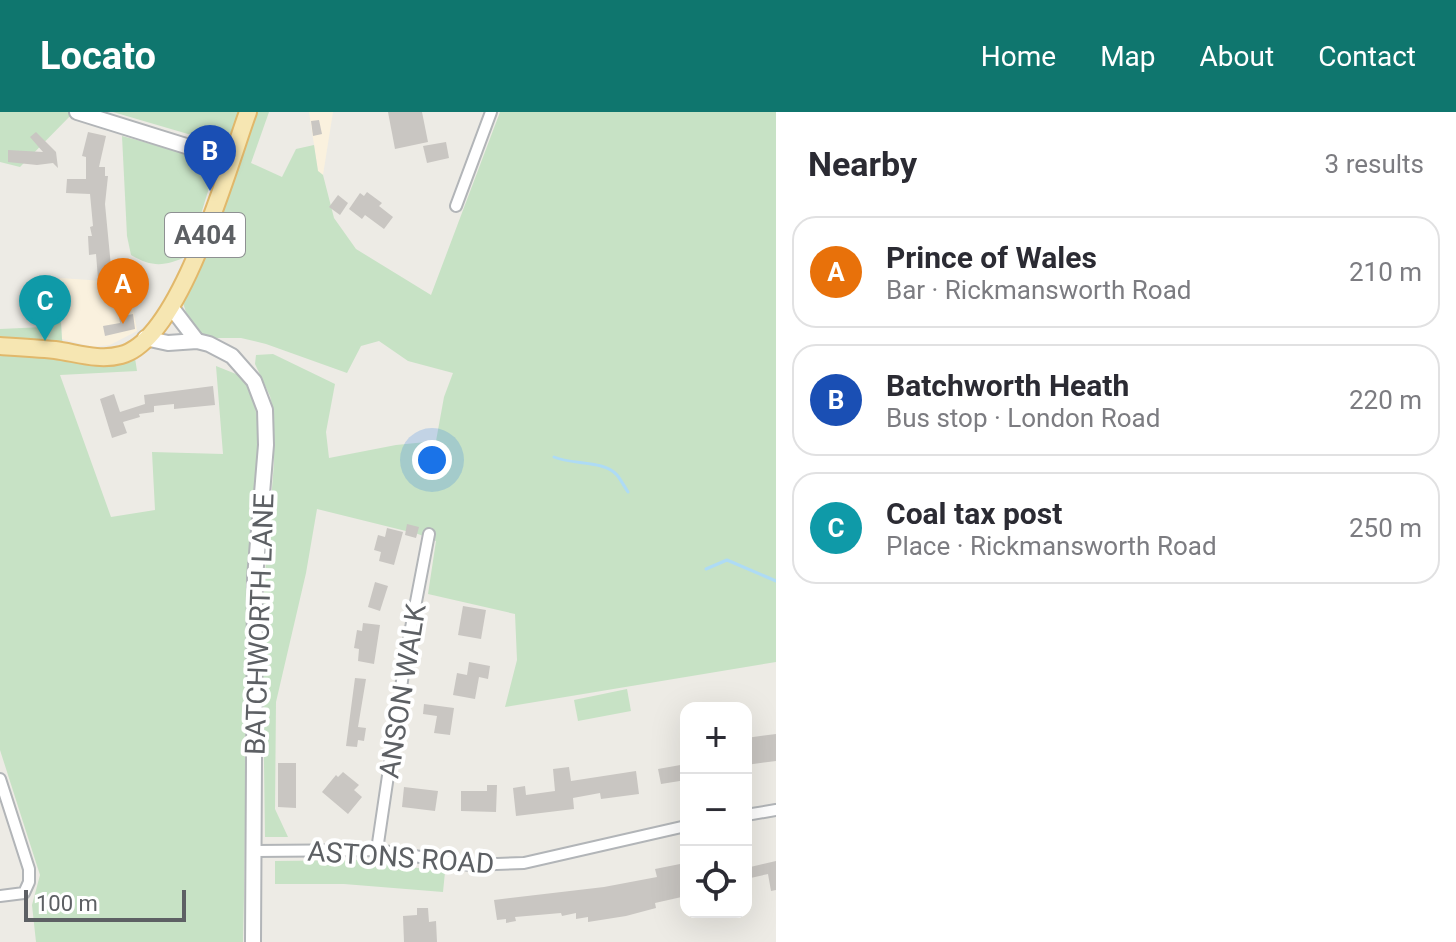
<!DOCTYPE html>
<html lang="en">
<head>
<meta charset="utf-8">
<style>
  body { margin:0; font-family:Roboto,sans-serif; background:#f2f2f3; color:#2b2b33 }
  .controls { position:absolute; right:24px; bottom:24px; display:grid; overflow:hidden; border-radius:16px; box-shadow:0 8px 32px #0002 }
  .controls button { width:72px; height:72px; display:grid; place-items:center; padding:0; border:0; border-bottom:2px solid #e1e1e2; background:#fff; color:#2b2b33; font:40px sans-serif }
  .scale { position:absolute; left:24px; bottom:20px; width:162px; box-sizing:border-box; padding-left:8px; border:4px solid #5d6064; border-top:0; font-size:22px; line-height:28px; white-space:nowrap; color:#5d6064; -webkit-text-stroke:6px #fff; paint-order:stroke }
  .you { position:absolute; left:432px; top:348px; width:28px; height:28px; margin:-20px; border:6px solid #fff; border-radius:50%; background:#1a73e8; box-shadow:0 0 0 12px #1a73e833 }
  .badge { display:grid; place-items:center; width:52px; height:52px; border-radius:50%; background:#0f766e; color:#fff; font-size:26px; font-weight:700 }
  .pin { position:absolute; translate:-50% -66px; filter:drop-shadow(0 2px 4px #0008) }
  .pin::after { content:''; position:absolute; top:42px; width:28px; height:24px; background:inherit; clip-path:polygon(0 0,100% 0,50% 100%) }
  .list { margin:0; padding:0; list-style:none }
  h2 { display:flex; justify-content:space-between; align-items:center; height:104px; margin:0; padding:0 32px; font-size:34px }
  h2 small { font-size:26px; font-weight:400; color:#7c7c81 }
  .list li { display:grid; grid-template-columns:52px 1fr auto; gap:24px; align-items:center; box-sizing:border-box; height:112px; margin:0 16px 16px; padding:0 16px; border:2px solid #e1e1e2; border-radius:24px }
  .list b { display:block; font-size:30px; white-space:nowrap }
  .list p { margin:0; font-size:26px; white-space:nowrap; color:#7c7c81 }
  .list em { font-size:26px; font-style:normal; color:#7c7c81 }
  .icon { flex:none; width:44px; height:44px; fill:none; stroke:currentColor; stroke-width:2; stroke-linecap:round; stroke-linejoin:round }
  .map { position:relative; flex:none; width:776px; height:830px; overflow:hidden }
  header { display:flex; align-items:center; gap:48px; box-sizing:border-box; height:112px; padding:0 40px; background:#0f766e; color:#fff }
  header strong { font-size:38px }
  nav { display:flex; gap:44px; margin-inline-start:auto; font-size:28px }
  main { display:flex }
  aside { flex:1; background:#fff }
  .map>svg:first-child { display:block }
</style>
</head>
<body>
<header>
<strong>Locato</strong>
<nav><a>Home</a><a>Map</a><a>About</a><a>Contact</a></nav>
</header>
<main>
<div class="map">
<svg width="776" height="830" viewBox="0 0 776 830">
  <rect width="100%" height="100%" fill="#edebe5"/>
  <g fill="#faf1de">
    <polygon points="309,0 333,0 323,63 318,59"/>
    <polygon points="60,166 118,170 133,196 137,219 110,233 93,235 62,227"/>
  </g>
  <g fill="#c7e2c5">
    <polygon points="0,0 74,0 20,55 0,50"/>
    <polygon points="113,0 241,0 234,16 222,32"/>
    <polygon points="255,0 269,0 251,51 282,65 296,37 314,33 318,59 323,63 334,106 356,137 431,183 500,0 776,0 776,550 505,595 517,548 515,502 428,482 436,429 418,422 317,397 306,461 276,590 275,697 288,725 265,725 262,501 274,351 274,302 270,284 255,252 256,243 273,242 335,272 326,320 329,346 396,333 436,329 444,285 453,261 408,249 379,229 361,234 347,261 266,232 241,226 211,226 199,220 188,206 183,191 197,160"/>
    <path d="M122,24L207,47L214,52V60L188,144C165,154 153,156 131,143L127,124Z"/>
    <path d="M59,181L62,227L67,249L135,246L137,259L60,263L111,405L155,398L152,340L223,342L216,254L246,266C275,334 249,417 247,489C245,602 246,716 243,830H36L32,793L40,763L0,638V217L44,215L54,186Z"/>
    <polygon points="627,577 631,599 578,609 574,588"/>
    <polygon points="364,748 445,760 443,780 344,772 275,772 275,749"/>
  </g>
  <g fill="none" stroke-linecap="round" stroke-linejoin="round">
    <g stroke="#aedbf5" stroke-width="3">
      <path d="M554,345C572,353 604,348 617,363C621,368 624,374 628,380"/>
      <polyline points="706,457 727,448 776,469"/>
    </g>
  </g>
  <g fill="#c9c6c2">
    <polygon points="388,0 422,0 428,30 395,37"/>
    <polygon points="319,8 322,22 313,24 311,9"/>
    <polygon points="36,20 56,40 58,56 53,51 37,53 8,50 8,38 43,40 30,25"/>
    <polygon points="88,20 106,24 99,55 105,55 105,64 108,64 105,92 112,165 98,167 96,142 89,143 88,124 92,124 90,115 93,114 90,82 66,81 67,67 86,67 86,45 82,44"/>
    <polygon points="446,30 449,46 427,51 423,34"/>
    <polygon points="367,80 382,91 379,94 393,105 384,117 365,103 362,107 349,97 360,81 364,84"/>
    <polygon points="338,83 348,91 340,103 329,95"/>
    <polygon points="133,202 135,217 105,224 103,214 120,211 119,205"/>
    <polygon points="213,274 215,293 174,297 174,292 154,294 154,300 139,302 140,305 123,310 127,321 112,326 100,287 114,282 120,300 145,292 144,283"/>
    <polygon points="407,412 419,415 416,426 405,423"/>
    <polygon points="387,416 403,420 394,453 379,449 381,440 374,438 378,423 385,425"/>
    <polygon points="375,470 388,474 380,499 368,495"/>
    <polygon points="463,494 486,498 481,527 458,523"/>
    <polygon points="363,511 380,513 374,552 358,549 359,537 354,536 357,518 362,519"/>
    <polygon points="469,550 490,554 488,567 479,565 475,587 453,583 457,561 467,563"/>
    <polygon points="355,566 366,567 358,615 366,616 364,629 358,628 357,635 346,634"/>
    <polygon points="424,592 454,596 450,623 434,621 437,604 423,602"/>
    <polygon points="776,622 776,649 746,653 746,626"/>
    <polygon points="278,651 296,651 296,696 278,695"/>
    <polygon points="686,652 686,668 661,672 658,657"/>
    <polygon points="569,655 571,669 636,659 639,682 601,687 600,681 573,686 574,697 516,704 513,676 525,674 526,683 555,679 553,657"/>
    <polygon points="343,660 359,673 354,678 362,685 348,702 322,680 336,663 338,665"/>
    <polygon points="487,673 497,673 496,700 461,699 461,679 487,679"/>
    <polygon points="404,675 438,679 435,699 402,695"/>
    <polygon points="776,749 776,778 771,779 768,762 746,767 746,756"/>
    <polygon points="680,752 681,758 686,758 686,784 655,791 656,796 626,804 588,810 588,805 576,807 576,801 562,804 561,801 515,805 516,809 506,811 506,807 497,808 494,788 604,775 657,765 655,757"/>
    <polygon points="417,796 428,796 429,810 436,809 437,830 404,830 403,804 417,803"/>
  </g>
  <g fill="none" stroke-linecap="round" stroke-linejoin="round">
    <g stroke="#b2b5b8" stroke-width="14">
      <g id="street">
        <polyline points="456,94 491,0"/>
        <polyline points="0,667 29,757 29,770 24,781 0,784"/>
        <polyline points="746,703 776,698"/>
        <polyline points="377,738 406,542 429,422"/>
        <polyline points="255,739 377,738 470,753 524,751 686,714"/>
      </g>
    </g>
    <g stroke="#b2b5b8" stroke-width="18">
      <g id="secondary">
        <polyline points="77,0 231,48"/>
        <polyline points="171,195 197,229"/>
        <polyline points="145,226 168,231 197,229 209,232 232,244 254,269 265,298 266,333 255,466 253,830"/>
      </g>
    </g>
    <g stroke="#e1b86b" stroke-width="20">
      <path id="primary" d="M0,234C18,235 37,236 55,238C77,241 99,249 121,243C181,228 228,54 248,0"/>
    </g>
    <use href="#street" stroke="#fff" stroke-width="10"/>
    <use href="#secondary" stroke="#fff" stroke-width="14"/>
    <use href="#primary" stroke="#f6e6b2" stroke-width="16"/>
  </g>
  <g text-anchor="middle" stroke-width="8" stroke-linejoin="round" paint-order="stroke">
    <rect fill="#fff" stroke="#8e9092" stroke-width="2" x="165" y="101" width="80" height="44" rx="6"/>
    <g font-size="26" font-weight="bold" fill="#5d6064">
      <text x="205" y="132">A404</text>
    </g>
    <g font-size="28" fill="#5d6064" stroke="#fff">
      <text transform="translate(259 512) rotate(-88)" y="10">BATCHWORTH LANE</text>
      <text transform="translate(402 579) rotate(-81)" y="10">ANSON WALK</text>
      <text transform="translate(401 745) rotate(4)" y="10">ASTONS ROAD</text>
    </g>
  </g>
</svg>
<div class="controls">
<button>+</button>
<button>−</button>
<button><svg class="icon" aria-label="locate" viewBox="0 0 24 24"><circle cx="12" cy="12" r="6"/><path d="M12 2v4M12 18v4M2 12h4M18 12h4"/></svg></button>
</div>
<div class="scale">100 m</div>
<div class="you"></div>
<div class="pin badge" style="left:123px;top:212px;background:#e8710a">A</div>
<div class="pin badge" style="left:210px;top:79px;background:#1a4fb4">B</div>
<div class="pin badge" style="left:45px;top:229px;background:#0f9aa8">C</div>
</div>
<aside>
<h2>Nearby<small>3 results</small></h2>
<ul class="list">
<li><span class="badge" style="background:#e8710a">A</span><div><b>Prince of Wales</b><p>Bar · Rickmansworth Road</p></div><em>210 m</em></li>
<li><span class="badge" style="background:#1a4fb4">B</span><div><b>Batchworth Heath</b><p>Bus stop · London Road</p></div><em>220 m</em></li>
<li><span class="badge" style="background:#0f9aa8">C</span><div><b>Coal tax post</b><p>Place · Rickmansworth Road</p></div><em>250 m</em></li>
</ul>
</aside>
</main>
</body>
</html>
